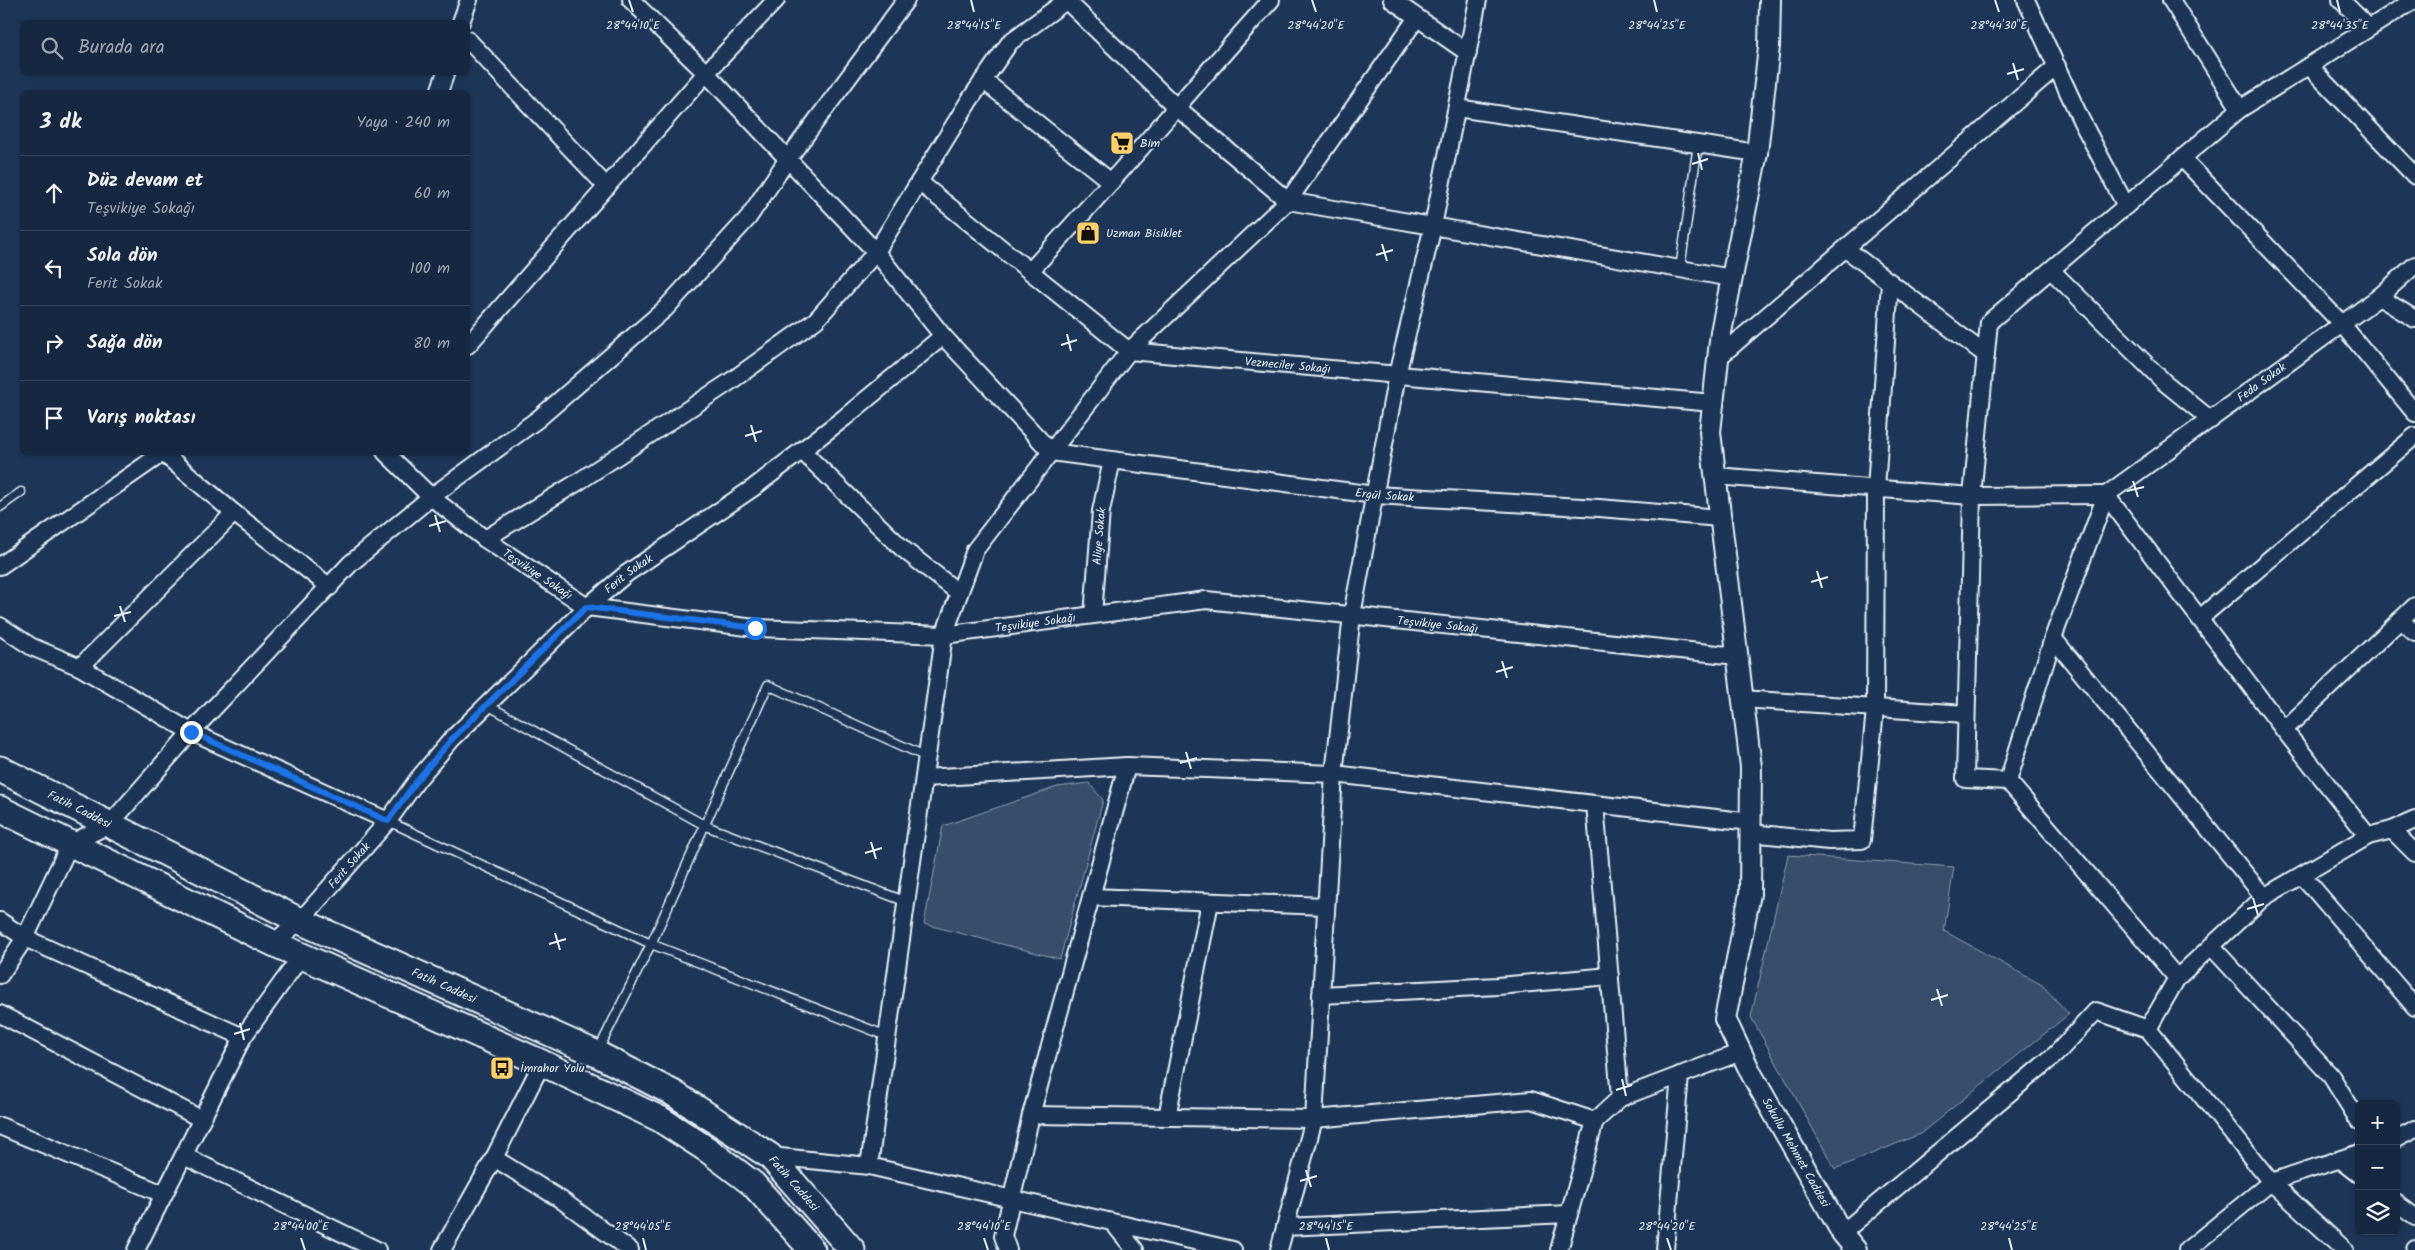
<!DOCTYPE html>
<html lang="tr">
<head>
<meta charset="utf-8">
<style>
  body { margin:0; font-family:Kalam,sans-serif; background:#1f3048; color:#f1f3f6 }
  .controls { position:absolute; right:15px; bottom:15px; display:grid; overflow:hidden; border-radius:8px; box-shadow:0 1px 4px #0004 }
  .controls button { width:45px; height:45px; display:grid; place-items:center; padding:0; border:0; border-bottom:1px solid #35445a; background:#162841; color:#f1f3f6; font:25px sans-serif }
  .stop { position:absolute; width:15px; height:15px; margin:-11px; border:4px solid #1a73e8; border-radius:50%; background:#fff }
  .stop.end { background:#1a73e8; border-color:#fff; box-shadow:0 1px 5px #0008 }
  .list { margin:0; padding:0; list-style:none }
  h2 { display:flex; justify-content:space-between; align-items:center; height:65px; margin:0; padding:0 20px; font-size:21px }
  h2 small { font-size:16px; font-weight:400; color:#9ea6b1 }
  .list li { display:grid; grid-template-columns:32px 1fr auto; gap:15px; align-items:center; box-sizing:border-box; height:75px; padding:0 20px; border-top:1px solid #35445a }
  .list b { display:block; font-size:19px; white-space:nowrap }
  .list p { margin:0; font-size:16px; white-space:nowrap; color:#9ea6b1 }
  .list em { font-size:16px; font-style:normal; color:#9ea6b1 }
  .icon { flex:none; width:28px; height:28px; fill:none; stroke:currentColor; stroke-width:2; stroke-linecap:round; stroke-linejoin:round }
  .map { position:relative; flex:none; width:2415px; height:1250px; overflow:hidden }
  .search { position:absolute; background:#162841; box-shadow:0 1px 4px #0004; left:20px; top:20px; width:450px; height:55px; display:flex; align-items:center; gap:12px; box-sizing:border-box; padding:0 18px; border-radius:8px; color:#9ea6b1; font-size:19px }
  .panel { position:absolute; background:#162841; box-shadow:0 1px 4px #0004; left:20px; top:90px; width:450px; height:365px; border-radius:8px }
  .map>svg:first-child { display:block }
</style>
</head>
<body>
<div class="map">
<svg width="2415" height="1250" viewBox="0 0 2415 1250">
  <rect width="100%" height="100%" fill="#1d3557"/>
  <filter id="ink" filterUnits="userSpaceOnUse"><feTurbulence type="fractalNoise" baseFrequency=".02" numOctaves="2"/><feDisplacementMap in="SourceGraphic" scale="10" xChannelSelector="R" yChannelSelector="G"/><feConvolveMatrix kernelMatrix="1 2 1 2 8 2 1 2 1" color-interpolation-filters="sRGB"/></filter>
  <g filter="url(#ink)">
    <g fill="#374d6c" stroke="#909fb2">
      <polygon points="1089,783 1103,800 1060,959 924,924 943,826 1057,787"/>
      <polygon points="1788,855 1954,867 1944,931 2042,985 2069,1014 1920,1134 1835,1169 1751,1017"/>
    </g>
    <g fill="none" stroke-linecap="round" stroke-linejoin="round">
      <g stroke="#e8f1f8" stroke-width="11">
        <g id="service">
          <polyline points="1680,269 1698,144"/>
          <polyline points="0,507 21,492"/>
          <polyline points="487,705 706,826 907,902"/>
          <polyline points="388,821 651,944 887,1036"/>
          <polyline points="598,1051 651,944 768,685 927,757"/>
        </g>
      </g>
      <g stroke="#e8f1f8" stroke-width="20">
        <g id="minor">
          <path id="s1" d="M631,0L706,73L876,252L943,336L1051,452L1375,495L1599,508L1720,518"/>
          <polyline points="1066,0 1175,106 1288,201 1732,278"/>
          <polyline points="1392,0 1468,53"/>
          <polyline points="2026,0 2081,120 2126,206"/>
          <polyline points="2171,0 2240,109"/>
          <polyline points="2341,0 2369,28"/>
          <polyline points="461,22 469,0"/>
          <polyline points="468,40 607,187"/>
          <polyline points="2309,66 2415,176"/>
          <polyline points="983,80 1111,182"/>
          <polyline points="439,92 446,72"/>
          <polyline points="1457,108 1757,153"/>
          <polyline points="2182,158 2341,323 2415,413"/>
          <path id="s2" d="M919,182L1129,351L1713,403"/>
          <polyline points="1846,249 1986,355"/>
          <polyline points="2051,270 2164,382 2211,420"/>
          <path d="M1030,271C1113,183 1190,90 1271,0"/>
          <polyline points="2379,297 2415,319"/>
          <polyline points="468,345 706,73 776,0"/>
          <polyline points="1718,358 2057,66"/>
          <polyline points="802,451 903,549 959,593"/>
          <path id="s3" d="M385,452L431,497L485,539L587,607L755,628L944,635L1206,600L1737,656"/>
          <polyline points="163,453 234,513 330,587"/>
          <polyline points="1715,476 1972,496 2106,495"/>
          <polyline points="2106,495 2053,638 2008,781 1965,779 1972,496 1989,322 2240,109 2414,0"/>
          <polyline points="2106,495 2284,730 2368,836"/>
          <path id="s4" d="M2106,495L2379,297L2415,265"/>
          <polyline points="485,539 578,482 731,381 816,320 876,252 969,101 1010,42 1067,0"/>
          <polyline points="0,566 164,452"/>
          <path id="s5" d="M1093,615L1101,511L1112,460"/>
          <polyline points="2200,618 2415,436"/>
          <polyline points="2400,620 2415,633"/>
          <polyline points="0,626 32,647 80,667 191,732 388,821"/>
          <polyline points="2053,638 2264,897"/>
          <polyline points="80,667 234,513"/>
          <polyline points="1742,699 1966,714"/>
          <polyline points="2284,730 2415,606"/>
          <polyline points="924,778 1127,766 1334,774 1751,822"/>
          <polyline points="2008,781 2177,978"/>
          <polyline points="1595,804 1620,1098"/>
          <polyline points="2392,830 2415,853"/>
          <polyline points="1750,833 1829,841 1862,840 1875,710 1876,489 1890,282"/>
          <polyline points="2302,875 2415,1007"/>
          <polyline points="1091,897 1326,906"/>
          <polyline points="0,921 25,938 243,1037"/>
          <path id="s6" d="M273,943L300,921L388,821L418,779L452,739L587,607L626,574L753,488L844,418L943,336"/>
          <polyline points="2211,946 2331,1076 2359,1121"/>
          <polyline points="0,975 25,938 70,844 110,824 191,732 351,563 431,497 538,419 665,309 748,218 787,160 906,0"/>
          <polyline points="1321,995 1498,986 1610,976"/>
          <polyline points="0,1014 201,1119"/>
          <polyline points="2148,1029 2177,978 2264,897 2368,836 2392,830 2415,820"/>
          <polyline points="1031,1115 1314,1119 1531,1100 1595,1121"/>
          <polyline points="1167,1117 1210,902"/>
          <polyline points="0,1126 163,1194"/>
          <polyline points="2396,1139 2415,1129"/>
          <polyline points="184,1156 377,1250"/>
          <polyline points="770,1156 869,1166 1233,1250"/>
          <polyline points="494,1158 560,1199 630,1250"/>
          <polyline points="2341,1160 2359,1174"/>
          <polyline points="869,1166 944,635 975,550 1129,351 1288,201 1416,19"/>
          <polyline points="2396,1203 2415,1217"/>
          <polyline points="1113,1223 1135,1250"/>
          <polyline points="1285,1227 1569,1214"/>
          <polyline points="1842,1233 2056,1054 2096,1011 2148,1029 2271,1182 2345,1250"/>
          <polyline points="136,1250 243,1037 302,955"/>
          <polyline points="442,1250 494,1158 542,1063"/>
          <polyline points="1008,1250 1003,1236 1031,1115 1127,766"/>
          <polyline points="1279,1250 1314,1119 1334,774 1352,615 1397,375 1433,226 1478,0"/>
          <polyline points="1559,1250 1595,1121 1620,1098 1741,1052"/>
          <polyline points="1665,1250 1680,1075"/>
          <polyline points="2187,1250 2271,1182 2359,1153"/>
          <polyline points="2415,1250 2415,1249"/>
        </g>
      </g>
      <g stroke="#e8f1f8" stroke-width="24">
        <g id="tertiary">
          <path id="s7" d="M1770,0L1769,47L1757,153L1721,332L1710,432L1751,767L1750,894L1725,1019L1752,1075L1842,1233L1856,1250"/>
        </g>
      </g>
      <g stroke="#e8f1f8" stroke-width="29">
        <g id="primary">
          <path id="s8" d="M0,769L300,921L597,1054L673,1093L770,1156L852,1250"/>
          <polyline points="0,809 273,943 542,1063 660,1119 708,1150 753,1184 812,1250"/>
        </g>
      </g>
      <use href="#service" stroke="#1d3557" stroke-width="8"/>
      <use href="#minor" stroke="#1d3557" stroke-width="16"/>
      <use href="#tertiary" stroke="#1d3557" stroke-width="20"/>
      <use href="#primary" stroke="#1d3557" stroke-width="25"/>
    </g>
  </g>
  <g fill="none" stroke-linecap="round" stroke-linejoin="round" filter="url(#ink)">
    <polyline stroke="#1a73e8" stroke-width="6" points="191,732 388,821 418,779 452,739 586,607 755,628"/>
  </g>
  <path fill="none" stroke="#e8f1f8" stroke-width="2" d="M629,0L633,12M971,0L974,12M1312,0L1316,12M1654,0L1657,12M1995,0L1999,12M2337,0L2340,12M2013,63L2018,80M2007,74L2024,69M1698,153L1702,170M1692,164L1708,159M1382,244L1387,261M1376,255L1393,250M1067,334L1071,351M1061,345L1077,340M751,425L756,442M745,436L762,431M2133,481L2138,497M2127,491L2144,487M435,515L440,532M429,526L446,521M1817,571L1822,588M1811,582L1828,577M120,606L125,622M114,616L131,612M1502,661L1507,678M1496,672L1513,667M1186,752L1191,769M1180,763L1197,758M871,842L876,859M865,853L882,848M2253,898L2258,915M2247,909L2264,904M555,933L560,950M549,944L566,939M1937,989L1942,1006M1931,1000L1948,995M240,1023L244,1040M234,1034L250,1029M1622,1079L1626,1096M1616,1090L1632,1085M1306,1170L1311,1187M1300,1181L1317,1176M301,1238L305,1250M643,1238L646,1250M984,1238L988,1250M1326,1238L1329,1250M1667,1238L1671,1250M2009,1238L2012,1250"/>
  <defs>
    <g id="supermarket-square" transform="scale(1.25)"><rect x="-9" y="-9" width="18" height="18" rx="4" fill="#ffd166" stroke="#1d3557"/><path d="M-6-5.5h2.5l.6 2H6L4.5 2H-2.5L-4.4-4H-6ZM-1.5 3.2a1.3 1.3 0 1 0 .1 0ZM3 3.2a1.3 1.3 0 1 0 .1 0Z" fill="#111"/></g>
    <g id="shop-square" transform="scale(1.25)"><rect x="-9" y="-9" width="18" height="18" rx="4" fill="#ffd166" stroke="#1d3557"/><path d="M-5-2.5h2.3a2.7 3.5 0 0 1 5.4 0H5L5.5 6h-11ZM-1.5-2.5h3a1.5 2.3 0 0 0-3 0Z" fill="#111"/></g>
    <g id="bus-square" transform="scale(1.25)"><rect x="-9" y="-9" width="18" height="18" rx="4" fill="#ffd166" stroke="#1d3557"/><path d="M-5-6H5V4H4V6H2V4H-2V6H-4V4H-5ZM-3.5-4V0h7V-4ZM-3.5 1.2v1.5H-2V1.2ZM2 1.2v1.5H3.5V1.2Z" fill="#111"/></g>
  </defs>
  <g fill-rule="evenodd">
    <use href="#supermarket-square" x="1122" y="143"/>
    <use href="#shop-square" x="1088" y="233"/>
    <use href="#bus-square" x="502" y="1068"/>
  </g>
  <g text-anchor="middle" stroke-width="4" stroke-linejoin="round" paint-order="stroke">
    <g font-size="12" fill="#e8f1f8" stroke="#1d3557" text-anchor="start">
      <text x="1140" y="147">Bim</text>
      <text x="1106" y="237">Uzman Bisiklet</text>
      <text x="520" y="1072">İmrahor Yolu</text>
    </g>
    <g font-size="12" fill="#e8f1f8" stroke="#1d3557">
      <text dy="4" stroke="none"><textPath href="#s2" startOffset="429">Vezneciler Sokağı</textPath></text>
      <text dy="4" stroke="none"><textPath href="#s4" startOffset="192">Feda Sokak</textPath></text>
      <text dy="4" stroke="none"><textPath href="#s1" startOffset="954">Ergül Sokak</textPath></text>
      <text dy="4" stroke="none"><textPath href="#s5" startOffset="79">Aliye Sokak</textPath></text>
      <text dy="4" stroke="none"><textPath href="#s3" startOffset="196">Teşvikiye Sokağı</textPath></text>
      <text dy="4" stroke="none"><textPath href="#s6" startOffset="514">Ferit Sokak</textPath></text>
      <text dy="4" stroke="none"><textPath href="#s3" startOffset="706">Teşvikiye Sokağı</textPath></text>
      <text dy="4" stroke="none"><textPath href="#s3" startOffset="1111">Teşvikiye Sokağı</textPath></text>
      <text dy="4" stroke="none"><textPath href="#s8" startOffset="89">Fatih Caddesi</textPath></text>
      <text dy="4" stroke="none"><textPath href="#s6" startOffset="109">Ferit Sokak</textPath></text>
      <text dy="4" stroke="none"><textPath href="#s8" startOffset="494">Fatih Caddesi</textPath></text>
      <text dy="4" stroke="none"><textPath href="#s7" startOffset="1180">Sokullu Mehmet Caddesi</textPath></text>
      <text dy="4" stroke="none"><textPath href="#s8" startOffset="899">Fatih Caddesi</textPath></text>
    </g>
  </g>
  <g font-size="12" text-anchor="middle" fill="#e8f1f8" stroke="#1d3557" stroke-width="4" stroke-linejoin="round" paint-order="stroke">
    <text x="633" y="29">28°44'10"E</text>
    <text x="974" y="29">28°44'15"E</text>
    <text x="1316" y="29">28°44'20"E</text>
    <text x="1657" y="29">28°44'25"E</text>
    <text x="1999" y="29">28°44'30"E</text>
    <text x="2340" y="29">28°44'35"E</text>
    <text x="301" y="1230">28°44'00"E</text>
    <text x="643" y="1230">28°44'05"E</text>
    <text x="984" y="1230">28°44'10"E</text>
    <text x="1326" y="1230">28°44'15"E</text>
    <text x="1667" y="1230">28°44'20"E</text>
    <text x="2009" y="1230">28°44'25"E</text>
  </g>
</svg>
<div class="controls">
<button>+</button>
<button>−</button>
<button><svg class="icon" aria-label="layers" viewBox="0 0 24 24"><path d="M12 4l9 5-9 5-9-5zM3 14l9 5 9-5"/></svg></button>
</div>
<div class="stop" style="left:755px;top:628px"></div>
<div class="stop end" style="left:191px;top:732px"></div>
<div class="search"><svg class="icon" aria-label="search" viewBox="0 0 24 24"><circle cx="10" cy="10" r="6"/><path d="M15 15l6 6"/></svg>Burada ara</div>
<section class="panel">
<h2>3 dk<small>Yaya · 240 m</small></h2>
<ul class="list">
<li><svg class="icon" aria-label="ahead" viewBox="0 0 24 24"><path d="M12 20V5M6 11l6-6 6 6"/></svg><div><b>Düz devam et</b><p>Teşvikiye Sokağı</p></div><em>60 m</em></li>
<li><svg class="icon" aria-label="left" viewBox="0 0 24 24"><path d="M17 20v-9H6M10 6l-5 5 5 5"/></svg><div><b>Sola dön</b><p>Ferit Sokak</p></div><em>100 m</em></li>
<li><svg class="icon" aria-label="right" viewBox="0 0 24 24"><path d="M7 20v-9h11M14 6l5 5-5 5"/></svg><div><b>Sağa dön</b></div><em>80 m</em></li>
<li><svg class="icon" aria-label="arrive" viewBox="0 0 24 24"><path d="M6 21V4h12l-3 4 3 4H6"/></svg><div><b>Varış noktası</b></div></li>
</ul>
</section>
</div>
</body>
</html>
